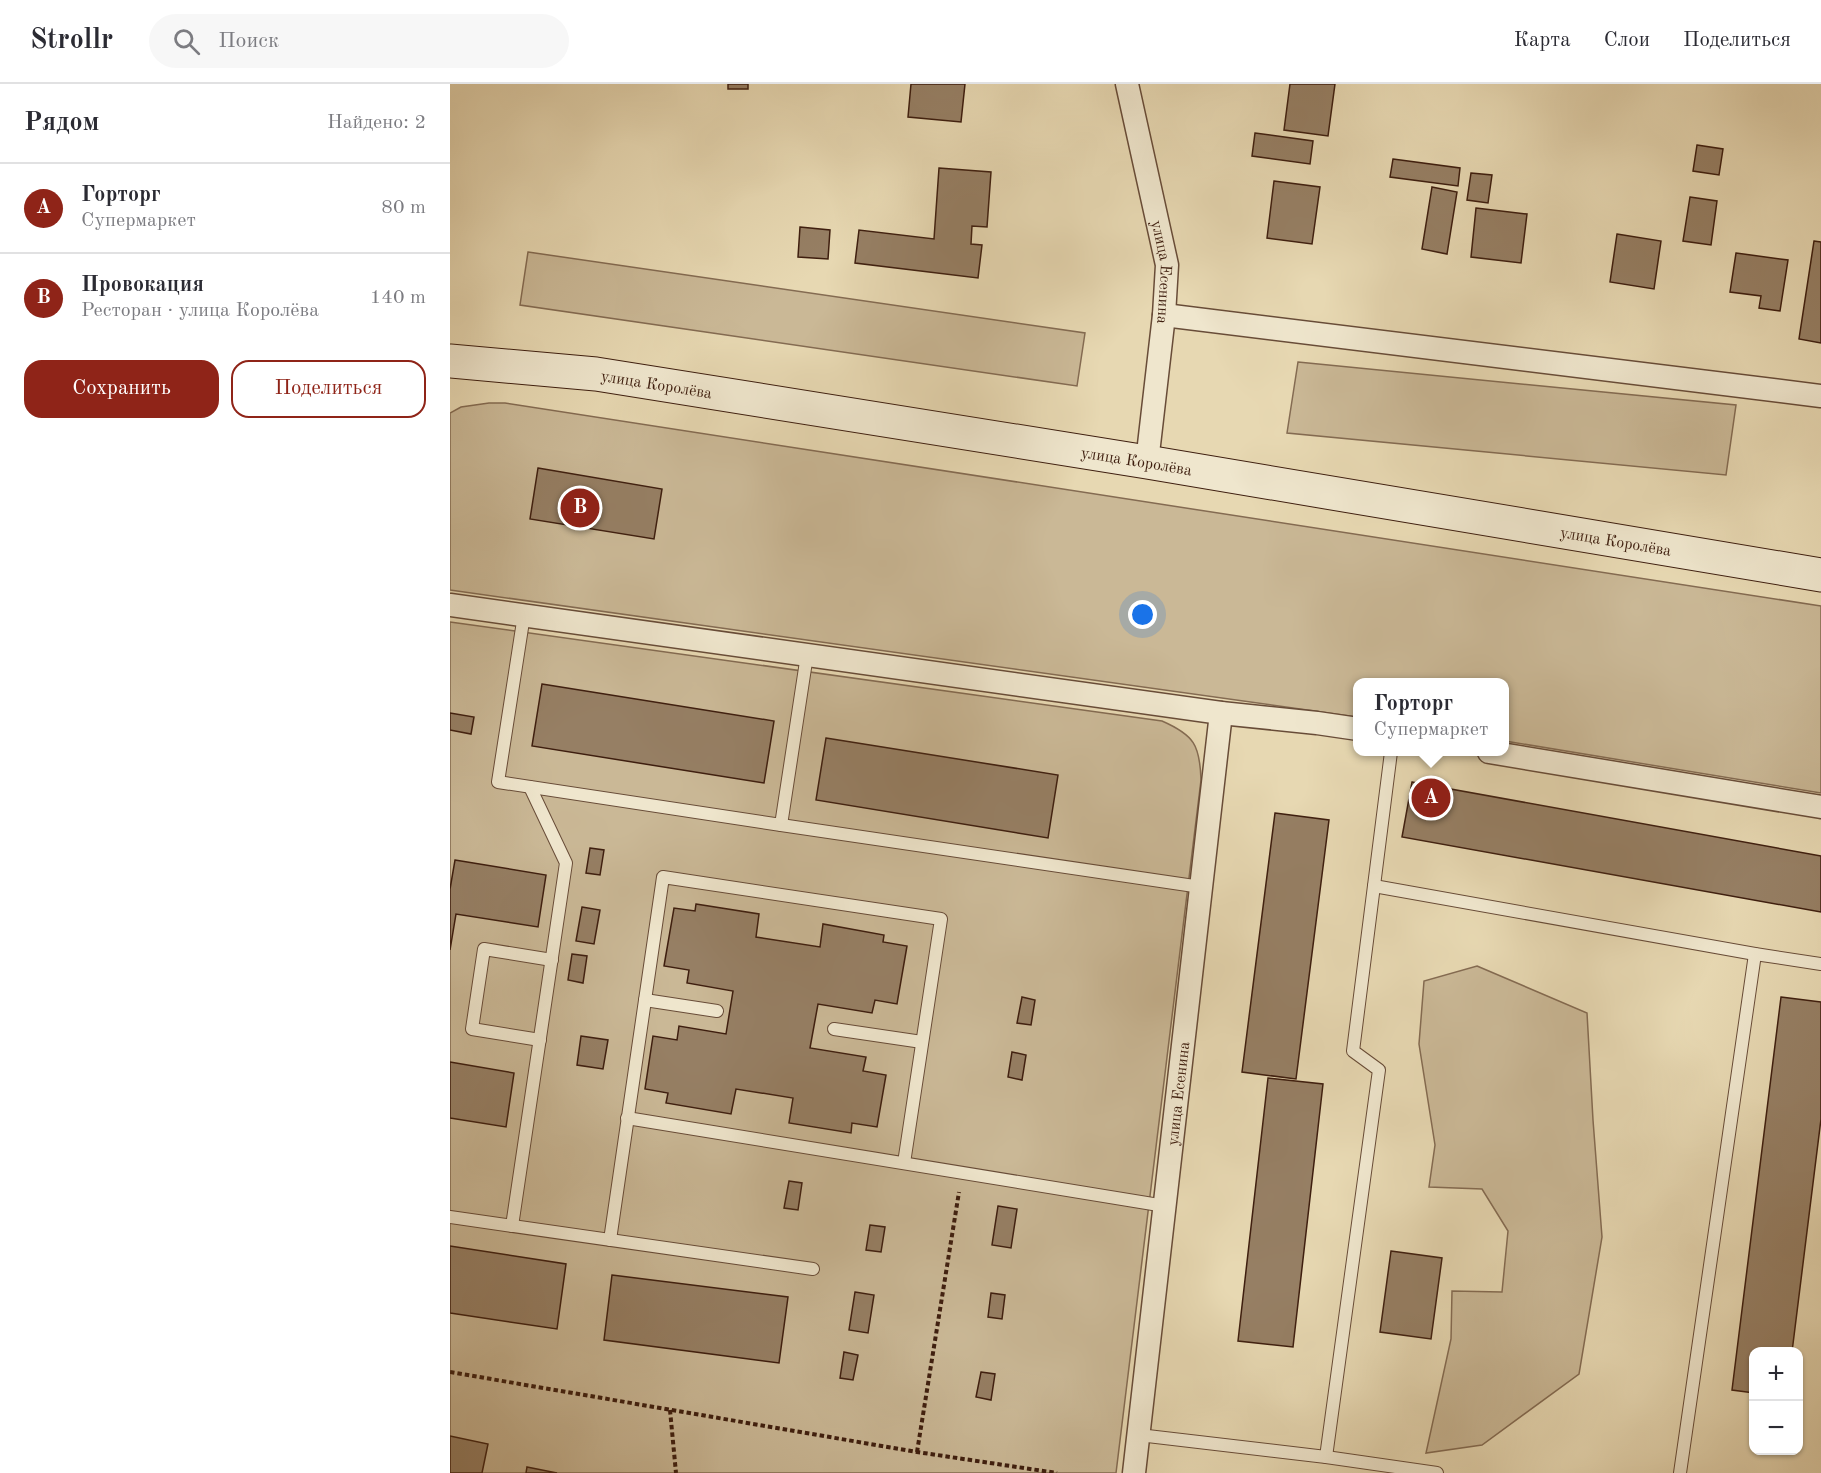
<!DOCTYPE html>
<html lang="ru">
<head>
<meta charset="utf-8">
<style>
  body { margin:0; font-family:"Old Standard TT",serif; background:#f7f7f7; color:#2b2b33 }
  .controls { position:absolute; right:18px; bottom:18px; display:grid; overflow:hidden; border-radius:12px; box-shadow:0 2px 4px #0004 }
  .controls button { width:54px; height:54px; display:grid; place-items:center; padding:0; border:0; border-bottom:2px solid #e1e1e2; background:#fff; color:#2b2b33; font:30px sans-serif }
  .you { position:absolute; left:693px; top:531px; width:21px; height:21px; margin:-15px; border:4px solid #fff; border-radius:50%; background:#1a73e8; box-shadow:0 0 0 9px #1a73e833 }
  .badge { display:grid; place-items:center; width:39px; height:39px; border-radius:50%; background:#8f2418; color:#fff; font-size:20px; font-weight:700 }
  .pin { position:absolute; translate:-50% -50%; border:3px solid #fff; box-shadow:0 2px 6px #0006 }
  .popup { position:absolute; left:903px; top:594px; width:156px; height:78px; box-sizing:border-box; display:grid; place-content:center; border-radius:12px; background:#fff; filter:drop-shadow(0 2px 4px #0005); font-size:20px; white-space:nowrap; color:#7c7c81 }
  .popup b { font-size:22px; color:#2b2b33 }
  .popup::after { content:''; position:absolute; left:50%; top:100%; margin-left:-12px; border:12px solid transparent; border-top-color:#fff }
  .list { margin:0; padding:0; list-style:none }
  h2 { display:flex; justify-content:space-between; align-items:center; height:78px; margin:0; padding:0 24px; font-size:26px }
  h2 small { font-size:20px; font-weight:400; color:#7c7c81 }
  .list li { display:grid; grid-template-columns:39px 1fr auto; gap:18px; align-items:center; box-sizing:border-box; height:90px; padding:0 24px; border-top:2px solid #e1e1e2 }
  .list b { display:block; font-size:22px; white-space:nowrap }
  .list p { margin:0; font-size:20px; white-space:nowrap; color:#7c7c81 }
  .list em { font-size:20px; font-style:normal; color:#7c7c81 }
  .actions { display:flex; gap:12px; padding:18px 24px }
  .actions a { flex:1; padding:14px 0; border:2px solid #8f2418; border-radius:18px; text-align:center; font-size:21px; color:#8f2418 }
  .actions .main { background:#8f2418; color:#fff }
  .icon { flex:none; width:33px; height:33px; fill:none; stroke:currentColor; stroke-width:2; stroke-linecap:round; stroke-linejoin:round }
  .map { position:relative; flex:none; width:1371px; height:1389px; overflow:hidden }
  header { display:flex; align-items:center; gap:36px; box-sizing:border-box; height:84px; padding:0 30px; background:#fff; border-bottom:2px solid #e1e1e2 }
  header strong { font-size:28px }
  nav { display:flex; gap:33px; margin-inline-start:auto; font-size:21px }
  .search { width:420px; height:54px; background:#f7f7f7; display:flex; align-items:center; gap:15px; box-sizing:border-box; padding:0 21px; border-radius:33px; color:#7c7c81; font-size:22px }
  main { display:flex }
  aside { flex:1; background:#fff }
  .map>svg:first-child { display:block }
</style>
</head>
<body>
<header>
<strong>Strollr</strong>
<div class="search"><svg class="icon" aria-label="search" viewBox="0 0 24 24"><circle cx="10" cy="10" r="6"/><path d="M15 15l6 6"/></svg>Поиск</div>
<nav><a>Карта</a><a>Слои</a><a>Поделиться</a></nav>
</header>
<main>
<aside>
<h2>Рядом<small>Найдено: 2</small></h2>
<ul class="list">
<li><span class="badge">A</span><div><b>Горторг</b><p>Супермаркет</p></div><em>80 m</em></li>
<li><span class="badge">B</span><div><b>Провокация</b><p>Ресторан · улица Королёва</p></div><em>140 m</em></li>
</ul>
<div class="actions"><a class="main">Сохранить</a><a>Поделиться</a></div>
</aside>
<div class="map">
<svg width="1371" height="1389" viewBox="0 0 1371 1389">
  <rect width="100%" height="100%" fill="#e7d8b2"/>
  <filter id="stains"><feTurbulence type="fractalNoise" baseFrequency=".00333" numOctaves="4"/><feColorMatrix values="0 0 0 0 .2 0 0 0 0 .09 0 0 0 0 .02 0 0 0 .5 -.17"/></filter>
  <radialGradient id="worn" r=".72"><stop offset=".6" stop-color="#630" stop-opacity="0"/><stop offset="1" stop-color="#630" stop-opacity=".3"/></radialGradient>
  <g fill="#cab896" stroke="#846b52" stroke-width="1.5">
    <polygon points="78,168 635,249 627,302 70,221"/>
    <polygon points="848,278 1286,321 1276,391 837,349"/>
    <polygon points="39,319 55,319 1371,522 1371,709 1055,657 1054,598 908,598 907,633 0,506 0,329 11,323"/>
    <path d="M0,538L712,637C744,651 750,661 751,696L666,1389H0Z"/>
    <polygon points="1027,882 1137,929 1143,1036 1152,1153 1129,1290 1032,1361 976,1369 1001,1255 1002,1207 1052,1208 1058,1147 1032,1105 979,1103 985,1061 969,960 974,897"/>
  </g>
  <g fill="#967f64" stroke="#3e1e0f" stroke-width="1.5">
    <rect x="278" y="0" width="20" height="5"/>
    <polygon points="461,0 515,0 511,38 458,33"/>
    <polygon points="840,0 885,0 878,52 834,46"/>
    <polygon points="805,49 863,57 860,80 802,72"/>
    <polygon points="1247,61 1273,65 1269,91 1243,87"/>
    <polygon points="943,75 1010,84 1008,102 940,93"/>
    <polygon points="489,84 541,88 537,143 522,142 521,160 532,161 528,194 405,179 409,146 484,155"/>
    <polygon points="1021,89 1042,91 1038,119 1017,116"/>
    <polygon points="824,97 870,103 862,160 817,154"/>
    <polygon points="982,103 1007,108 997,170 972,165"/>
    <polygon points="1240,113 1267,117 1261,161 1233,157"/>
    <polygon points="1026,124 1077,130 1071,179 1021,173"/>
    <polygon points="350,143 380,146 378,175 348,173"/>
    <polygon points="1167,150 1211,157 1204,205 1160,198"/>
    <polygon points="1364,157 1371,158 1371,259 1349,255"/>
    <polygon points="1286,169 1338,176 1330,227 1309,224 1311,212 1280,208"/>
    <polygon points="88,384 212,405 204,455 80,435"/>
    <polygon points="92,600 324,637 314,699 82,662"/>
    <polygon points="0,629 24,633 21,650 0,646"/>
    <polygon points="376,654 608,691 598,754 366,716"/>
    <polygon points="962,698 1371,772 1371,828 952,753"/>
    <polygon points="825,729 879,736 846,995 792,988"/>
    <polygon points="140,764 154,766 150,791 136,789"/>
    <polygon points="5,776 96,791 88,843 6,830 0,866 0,805"/>
    <polygon points="246,820 309,830 306,853 370,863 373,840 434,851 433,858 457,862 447,920 425,916 422,929 368,920 360,964 416,973 413,987 436,991 427,1043 402,1039 401,1049 339,1039 343,1014 286,1005 281,1030 216,1019 218,1009 195,1005 203,952 227,956 229,942 276,950 283,907 237,899 239,886 214,882 224,824 245,827"/>
    <polygon points="132,823 150,826 144,860 126,857"/>
    <polygon points="122,870 137,872 133,899 118,896"/>
    <polygon points="572,913 585,916 581,941 567,939"/>
    <polygon points="1331,913 1371,918 1371,1035 1342,1268 1304,1268 1304,1309 1282,1306"/>
    <polygon points="131,952 158,956 153,985 127,981"/>
    <polygon points="562,968 576,971 572,996 558,993"/>
    <polygon points="0,978 64,989 56,1043 0,1034"/>
    <polygon points="818,994 873,1000 843,1263 788,1257"/>
    <polygon points="339,1097 352,1099 348,1126 334,1124"/>
    <polygon points="548,1122 567,1125 561,1164 542,1161"/>
    <polygon points="420,1141 435,1143 431,1168 416,1166"/>
    <polygon points="0,1162 116,1180 107,1245 0,1229"/>
    <polygon points="941,1167 992,1174 981,1255 930,1248"/>
    <polygon points="162,1191 338,1213 329,1279 154,1256"/>
    <polygon points="405,1208 424,1211 418,1249 399,1246"/>
    <polygon points="541,1209 555,1211 552,1235 538,1233"/>
    <polygon points="394,1268 408,1271 403,1296 390,1294"/>
    <polygon points="531,1288 545,1290 541,1316 526,1313"/>
    <polygon points="0,1352 38,1360 32,1389 0,1389"/>
    <polygon points="77,1383 107,1389 76,1389"/>
  </g>
  <g fill="none" stroke-linecap="round" stroke-linejoin="round">
    <g stroke="#684c38" stroke-width="14">
      <g id="service">
        <polyline points="74,531 48,698 331,741 357,571"/>
        <polyline points="331,741 751,803"/>
        <polyline points="924,802 1305,870 1371,880"/>
        <polyline points="195,916 267,927"/>
        <polyline points="384,945 472,958"/>
        <polyline points="90,956 22,945 34,865 102,876"/>
        <polyline points="177,1034 715,1122"/>
        <polyline points="0,1133 363,1185"/>
        <polyline points="62,1142 116,779 80,703"/>
        <polyline points="160,1156 213,793 491,835 454,1079"/>
        <polyline points="689,1351 876,1373 929,986 903,967 941,668"/>
        <polyline points="876,1373 987,1389"/>
        <polyline points="1230,1389 1305,870"/>
      </g>
    </g>
    <g stroke="#684c38" stroke-width="25">
      <g id="minor">
        <path id="s1" d="M677,0L717,181L714,231L697,378"/>
        <polyline points="714,231 1371,312"/>
        <polyline points="0,521 771,629 867,639 908,645"/>
        <polyline points="1039,668 1371,723"/>
        <path id="s2" d="M684,1389L771,629"/>
      </g>
    </g>
    <g stroke="#3e1e0f" stroke-width="35">
      <g id="secondary">
        <path id="s3" d="M0,277L146,290L697,378L1371,491"/>
      </g>
    </g>
    <g stroke="#3e1e0f" stroke-width="4" stroke-dasharray="4.5 3" stroke-linecap="butt">
      <polyline points="0,1288 467,1368 607,1389"/>
      <polyline points="220,1326 226,1389"/>
      <polyline points="467,1368 509,1108"/>
    </g>
    <use href="#service" stroke="#efe6cd" stroke-width="12"/>
    <use href="#minor" stroke="#efe6cd" stroke-width="22"/>
    <use href="#secondary" stroke="#efe6cd" stroke-width="33"/>
  </g>
  <g text-anchor="middle" stroke-width="4.5" stroke-linejoin="round" paint-order="stroke">
    <g font-size="16" fill="#3e1e0f" stroke="#efe6cd">
      <text dy="6" stroke="none"><textPath href="#s1" startOffset="192">улица Есенина</textPath></text>
      <text dy="6" stroke="none"><textPath href="#s3" startOffset="208">улица Королёва</textPath></text>
      <text dy="6" stroke="none"><textPath href="#s3" startOffset="694">улица Королёва</textPath></text>
      <text dy="6" stroke="none"><textPath href="#s3" startOffset="1180">улица Королёва</textPath></text>
      <text dy="6" stroke="none"><textPath href="#s2" startOffset="382">улица Есенина</textPath></text>
    </g>
  </g>
  <rect width="100%" height="100%" filter="url(#stains)"/>
  <rect width="100%" height="100%" fill="url(#worn)"/>
</svg>
<div class="controls">
<button>+</button>
<button>−</button>
</div>
<div class="you"></div>
<div class="pin badge" style="left:981px;top:714px">A</div>
<div class="popup"><b>Горторг</b>Супермаркет</div>
<div class="pin badge" style="left:130px;top:424px">B</div>
</div>
</main>
</body>
</html>
